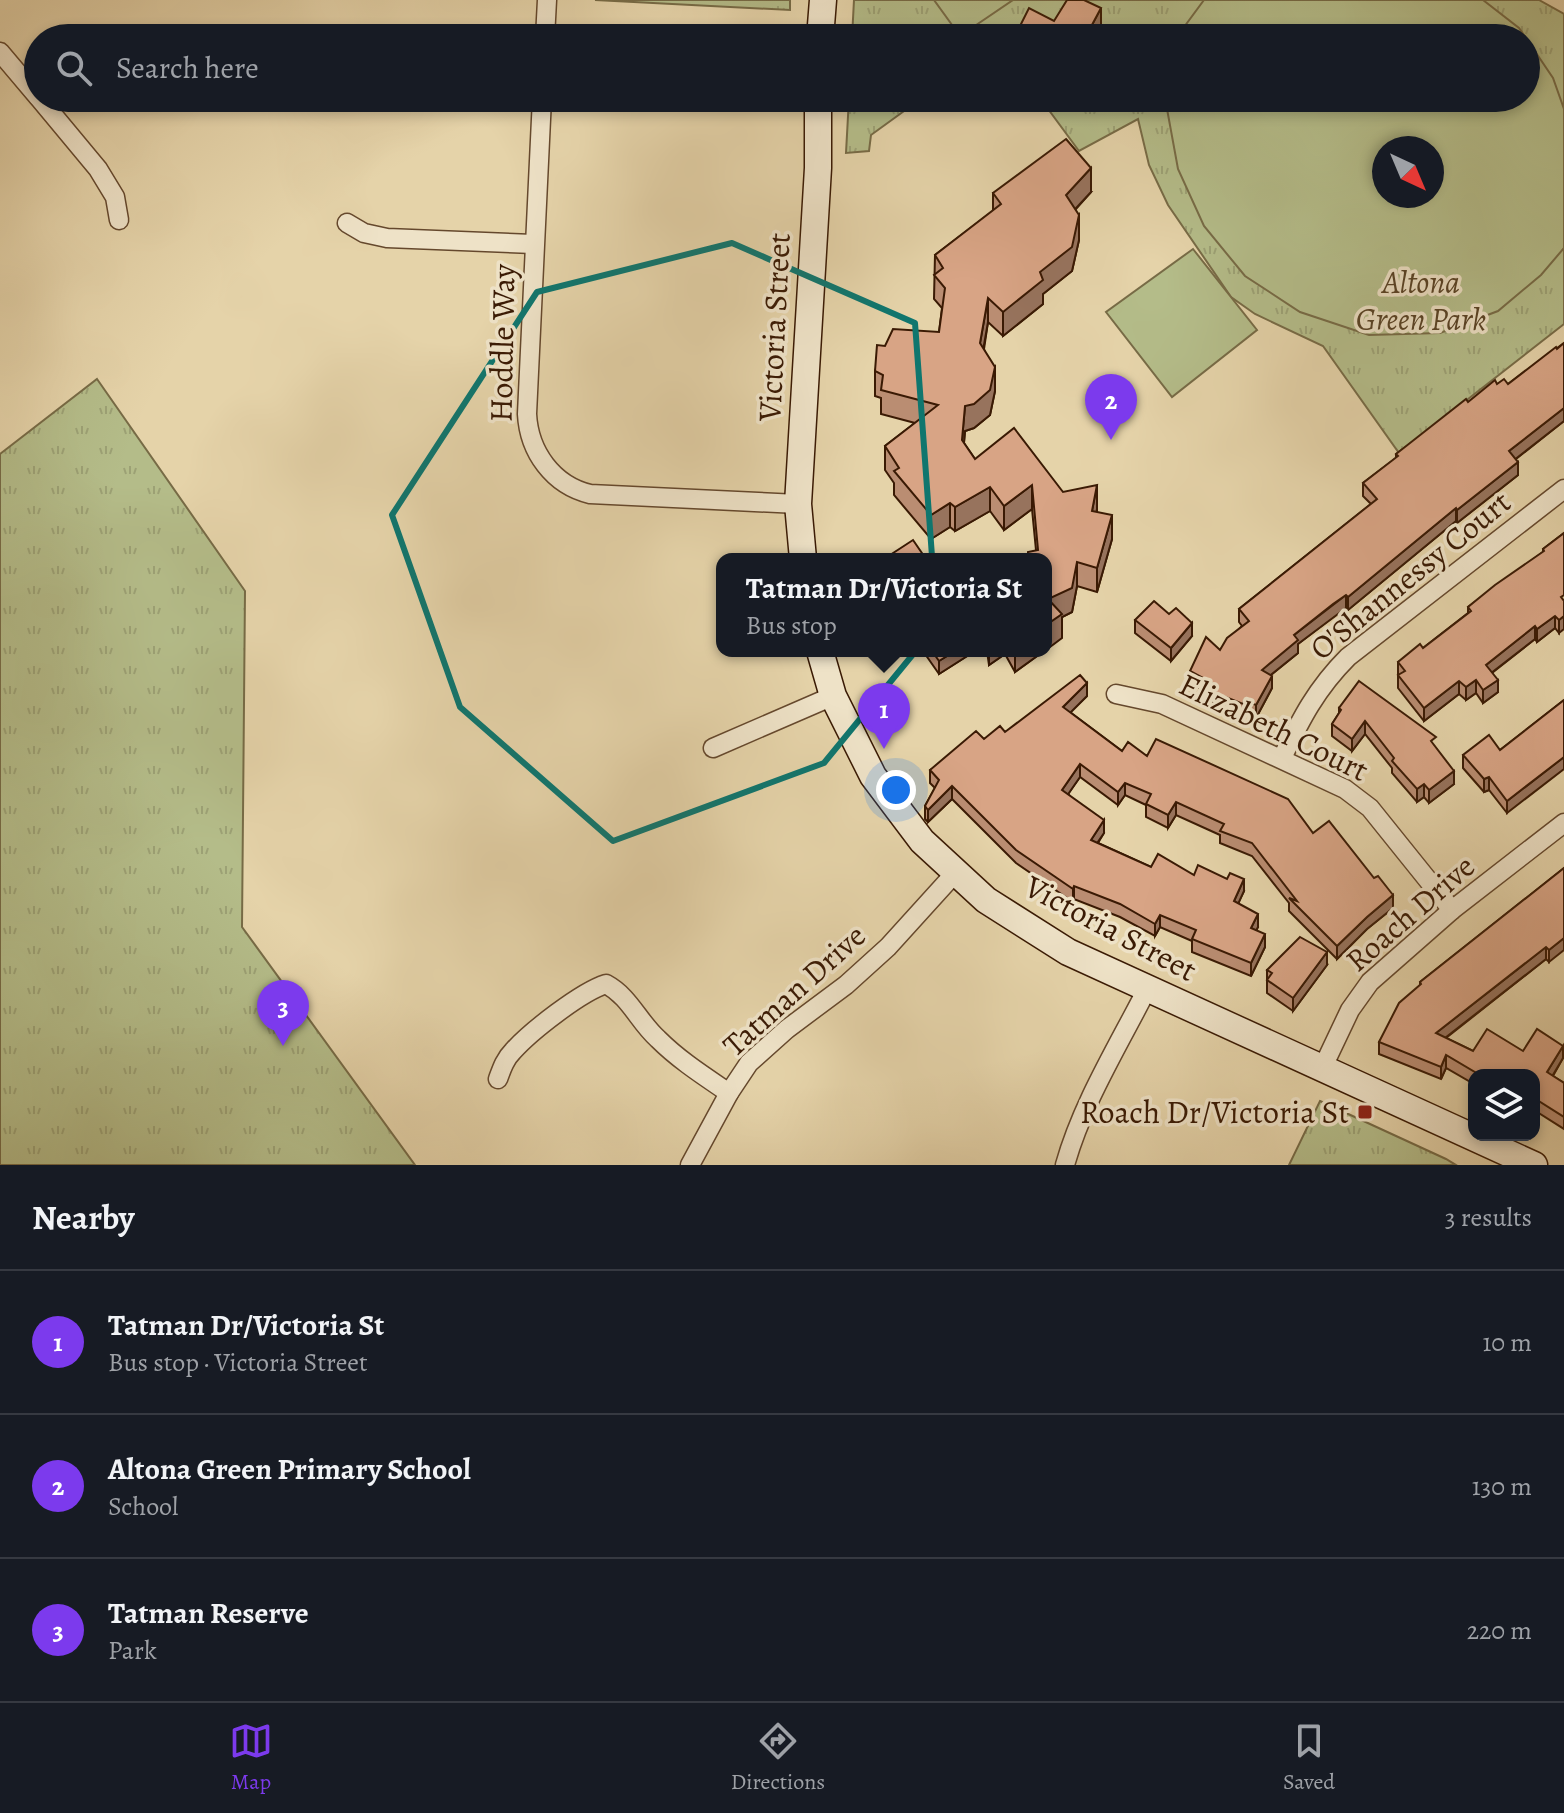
<!DOCTYPE html>
<html lang="en">
<head>
<meta charset="utf-8">
<style>
  body { margin:0; font-family:Alegreya,serif; background:#20242c; color:#f1f3f6 }
  .controls { position:absolute; right:24px; bottom:24px; display:grid; overflow:hidden; border-radius:16px; box-shadow:0 4px 12px #0003 }
  .controls button { width:72px; height:72px; display:grid; place-items:center; padding:0; border:0; border-bottom:2px solid #363941; background:#171b24; color:#f1f3f6; font:40px sans-serif }
  .compass { position:absolute; left:1372px; top:136px; width:72px; height:72px; border-radius:50%; background:#171b24; box-shadow:0 4px 12px #0003; rotate:136deg }
  .you { position:absolute; left:896px; top:790px; width:28px; height:28px; margin:-20px; border:6px solid #fff; border-radius:50%; background:#1a73e8; box-shadow:0 0 0 12px #1a73e833 }
  .badge { display:grid; place-items:center; width:52px; height:52px; border-radius:50%; background:#7c3aed; color:#fff; font-size:26px; font-weight:700 }
  .pin { position:absolute; translate:-50% -66px; filter:drop-shadow(0 2px 4px #0008) }
  .pin::after { content:''; position:absolute; top:42px; width:28px; height:24px; background:inherit; clip-path:polygon(0 0,100% 0,50% 100%) }
  .popup { position:absolute; left:716px; top:553px; width:336px; height:104px; box-sizing:border-box; display:grid; place-content:center; border-radius:16px; background:#171b24; filter:drop-shadow(0 2px 6px #0005); font-size:26px; white-space:nowrap; color:#9ea1a6 }
  .popup b { font-size:30px; color:#f1f3f6 }
  .popup::after { content:''; position:absolute; left:50%; top:100%; margin-left:-16px; border:16px solid transparent; border-top-color:#171b24 }
  .list { margin:0; padding:0; list-style:none }
  h2 { display:flex; justify-content:space-between; align-items:center; height:104px; margin:0; padding:0 32px; font-size:34px }
  h2 small { font-size:26px; font-weight:400; color:#9ea1a6 }
  .list li { display:grid; grid-template-columns:52px 1fr auto; gap:24px; align-items:center; box-sizing:border-box; height:144px; padding:0 32px; border-top:2px solid #363941 }
  .list b { display:block; font-size:30px; white-space:nowrap }
  .list p { margin:0; font-size:26px; white-space:nowrap; color:#9ea1a6 }
  .list em { font-size:26px; font-style:normal; color:#9ea1a6 }
  .icon { flex:none; width:44px; height:44px; fill:none; stroke:currentColor; stroke-width:2; stroke-linecap:round; stroke-linejoin:round }
  .map { position:relative; flex:none; width:1564px; height:1165px; overflow:hidden }
  .search { position:absolute; background:#171b24; box-shadow:0 4px 12px #0003; left:24px; right:24px; top:24px; height:88px; display:flex; align-items:center; gap:20px; box-sizing:border-box; padding:0 28px; border-radius:44px; color:#9ea1a6; font-size:30px }
  .sheet { height:536px; background:#171b24 }
  nav { display:flex; justify-content:space-around; align-items:center; box-sizing:border-box; height:112px; border-top:2px solid #363941; background:#171b24; font-size:22px; color:#9ea1a6 }
  nav a { display:grid; justify-items:center; gap:4px }
  nav .on { color:#7c3aed }
  .map>svg:first-child { display:block }
</style>
</head>
<body>
<div class="map">
<svg width="1564" height="1165" viewBox="0 0 1564 1165">
  <defs>
    <pattern id="grass-tufts" width="24" height="20" patternUnits="userSpaceOnUse" patternTransform="scale(2)"><rect width="24" height="20" fill="#b4bc89"/><path d="M3 7l-1-3M5 7V3M7 7l1-3M15 17l-1-3M17 17v-4M19 17l1-3" fill="none" stroke="#9ca175"/></pattern>
  </defs>
  <rect width="100%" height="100%" fill="#e5d3a9"/>
  <filter id="stains"><feTurbulence type="fractalNoise" baseFrequency=".0025" numOctaves="4"/><feColorMatrix values="0 0 0 0 .2 0 0 0 0 .09 0 0 0 0 .02 0 0 0 .5 -.17"/></filter>
  <radialGradient id="worn" r=".72"><stop offset=".6" stop-color="#630" stop-opacity="0"/><stop offset="1" stop-color="#630" stop-opacity=".3"/></radialGradient>
  <g fill="url(#grass-tufts)" stroke="#776b46" stroke-width="2" fill-rule="evenodd">
    <polygon points="595,0 790,0 790,10"/>
    <path d="M854,0H1539L1564,14V324L1399,453L1323,346L1255,314L1231,297L1168,205L1149,165L1138,119L1079,151L1040,98H1526V38H852ZM1384,148H1432V196H1384Z"/>
    <polygon points="849,98 922,98 871,135 869,151 846,153"/>
    <polygon points="97,379 245,591 242,927 415,1165 0,1165 0,454"/>
    <polygon points="1320,1101 1446,1159 1456,1165 1289,1165"/>
  </g>
  <g fill="#b4bc89" stroke="#776b46" stroke-width="2" fill-rule="evenodd">
    <polygon points="934,0 1013,0 960,36"/>
    <polygon points="1204,0 1483,0 1519,28 1526,38 1176,38"/>
    <path d="M1526,38L1553,78L1564,109V248L1541,275L1498,311L1440,333L1369,335L1300,312L1245,276L1204,226L1178,169L1165,98H1526ZM1432,148V196H1384V148Z"/>
    <polygon points="1193,249 1257,330 1172,397 1106,312"/>
  </g>
  <g fill="none" stroke-linecap="round" stroke-linejoin="round">
    <g stroke="#65482d" stroke-width="21">
      <g id="street">
        <polyline points="545,38 547,0"/>
        <polyline points="0,52 38,97"/>
        <polyline points="39,98 98,169 115,197 119,220"/>
        <path d="M542,98L527,414C529,452 553,485 590,494L798,504"/>
        <polyline points="347,223 364,233 387,238 533,244"/>
        <polyline points="1116,694 1162,704 1345,789 1370,808 1452,910"/>
        <polyline points="713,748 833,696"/>
        <path d="M1282,758C1301,719 1316,689 1348,657L1564,489"/>
        <polyline points="1322,1069 1350,1010 1370,982 1452,910 1564,823"/>
        <path d="M498,1079C502,1068 505,1059 513,1051C531,1031 581,992 606,984C630,997 638,1021 658,1039C679,1060 704,1076 729,1093"/>
        <polyline points="690,1165 729,1093 749,1063 787,1029 846,985 888,947 956,872"/>
        <path d="M1065,1165C1082,1104 1118,1046 1147,989"/>
      </g>
    </g>
    <g stroke="#3a1a04" stroke-width="29">
      <g id="secondary">
        <polyline points="820,38 823,0"/>
        <polyline points="803,559 798,504 818,168 818,98"/>
        <polyline points="820,651 833,696 873,776 922,841 986,900 1068,952 1534,1165"/>
      </g>
    </g>
    <use href="#street" stroke="#eee2c7" stroke-width="18"/>
    <use href="#secondary" stroke="#eee2c7" stroke-width="26"/>
  </g>
  <g fill="#ba8d72" stroke="#3a1a04" stroke-width="2">
    <polygon points="1091,192 1075,210 1079,240 1072,271 1043,294 1043,304 1003,336 988,322 984,349 995,391 990,415 974,428 965,431 964,443 975,459 1063,492 1097,509 1097,512 1112,539 1097,592 1077,586 1072,612 1062,617 1062,638 1036,550 1032,509 1004,530 990,511 955,531 950,527 931,539 894,495 894,483 885,470 885,446 915,423 881,414 881,398 875,396 875,371 885,346 939,332 942,308 934,299 935,255 993,211 993,193"/>
    <polygon points="1564,343 1564,421 1516,459 1518,475 1457,523 1456,521 1348,610 1346,608 1333,617 1298,644 1298,653 1271,675 1272,688 1256,718 1244,713 1243,717 1213,704 1213,696 1190,683 1190,671 1220,650 1242,626 1239,622 1239,609 1371,504 1363,496 1363,483 1396,458 1396,454 1468,402 1497,384 1508,384"/>
    <polygon points="1564,533 1559,633 1555,628 1537,642 1535,639 1492,673 1498,692 1483,703 1476,693 1466,700 1459,694 1424,721 1398,688 1398,662 1423,648 1468,613 1468,607 1543,552 1543,549"/>
    <polygon points="1169,614 1192,636 1171,661 1135,633 1135,620"/>
    <polygon points="923,651 975,651 939,674"/>
    <polygon points="987,651 1044,651 1015,672 1005,654 989,665"/>
    <polygon points="1087,696 1070,712 1122,751 1147,756 1313,833 1393,908 1367,929 1337,959 1289,911 1289,903 1252,856 1220,843 1220,835 1176,815 1168,828 1146,817 1146,805 1125,795 1118,805 1080,777 1068,794 1104,833 1098,843 1151,867 1194,875 1244,891 1238,903 1258,927 1256,930 1265,947 1251,976 1192,952 1192,941 1160,927 1155,936 1120,917 1074,899 1073,902 1016,863 952,799 928,822 925,819 925,806 935,788 930,783 930,770 984,739 1005,732"/>
    <polygon points="1564,700 1507,813 1489,790 1484,792 1463,768 1463,755 1500,750"/>
    <polygon points="1339,708 1436,748 1454,784 1429,803 1424,797 1417,802 1392,773 1392,768 1365,734 1352,751 1332,736 1332,724 1339,713"/>
    <polygon points="1564,868 1549,962 1546,959 1446,1038 1473,1051 1523,1051 1563,1058 1553,1076 1564,1083 1564,1129 1534,1110 1534,1075 1474,1075 1474,1084 1446,1068 1441,1079 1379,1054 1379,1042 1420,985 1420,982"/>
    <polygon points="1327,965 1293,1011 1267,993 1267,970"/>
  </g>
  <g fill="#97735d" stroke="#3a1a04" stroke-width="2">
    <polygon points="1101,8 1101,27 1095,38 1085,38"/>
    <polygon points="1091,168 1091,192 1066,219 1066,195"/>
    <polygon points="1079,215 1079,240 1072,271 1043,294 1043,304 1003,336 1003,312 1040,272"/>
    <polygon points="988,298 988,322 980,368 980,343"/>
    <polygon points="995,367 995,391 990,415 974,428 965,431 962,464 962,440 965,406"/>
    <polygon points="1564,408 1564,421 1509,464 1509,451"/>
    <polygon points="1518,462 1518,475 1457,523 1457,510"/>
    <polygon points="1032,485 1032,509 1004,530 1004,506"/>
    <polygon points="1097,485 1097,509 1092,535 1092,511"/>
    <polygon points="990,487 990,511 955,531 955,507"/>
    <polygon points="950,503 950,527 931,539 931,515"/>
    <polygon points="1456,508 1456,521 1348,610 1348,597"/>
    <polygon points="1112,515 1112,539 1097,592 1097,568"/>
    <polygon points="1077,562 1077,586 1072,612 1062,617 1062,638 1046,650 1048,599"/>
    <polygon points="1346,595 1346,608 1298,644 1298,653 1262,682 1262,670 1294,635"/>
    <polygon points="1555,616 1555,628 1537,642 1537,629"/>
    <polygon points="1564,616 1564,629 1559,633 1559,620"/>
    <polygon points="1192,623 1192,636 1171,661 1171,648"/>
    <polygon points="1535,626 1535,639 1486,677 1486,665"/>
    <polygon points="955,651 975,651 939,674 939,661"/>
    <polygon points="989,651 1005,651 1005,654 989,665"/>
    <polygon points="1015,651 1044,651 1015,672"/>
    <polygon points="1272,676 1272,688 1256,718 1256,705"/>
    <polygon points="1476,680 1476,693 1466,700 1466,687"/>
    <polygon points="1498,680 1498,692 1483,703 1483,690"/>
    <polygon points="1459,681 1459,694 1424,721 1424,708"/>
    <polygon points="1087,683 1087,696 1063,720 1063,707"/>
    <polygon points="1365,721 1365,734 1352,751 1352,739"/>
    <polygon points="1564,757 1564,769 1507,813 1507,801"/>
    <polygon points="1080,764 1080,777 1062,803 1062,790"/>
    <polygon points="1454,771 1454,784 1429,803 1429,790"/>
    <polygon points="1489,777 1489,790 1484,792 1484,779"/>
    <polygon points="1125,783 1125,795 1118,805 1118,792"/>
    <polygon points="1424,784 1424,797 1417,802 1417,789"/>
    <polygon points="952,786 952,799 928,822 928,810"/>
    <polygon points="1176,802 1176,815 1168,828 1168,815"/>
    <polygon points="1104,820 1104,833 1091,852 1091,840"/>
    <polygon points="1244,879 1244,891 1234,913 1234,901"/>
    <polygon points="1074,886 1074,899 1073,902 1073,889"/>
    <polygon points="1393,895 1393,908 1367,929 1337,959 1337,946 1367,917"/>
    <polygon points="1258,914 1258,927 1251,941 1251,928"/>
    <polygon points="1160,915 1160,927 1155,936 1155,924"/>
    <polygon points="1265,934 1265,947 1251,976 1251,963"/>
    <polygon points="1564,938 1564,950 1549,962 1549,950"/>
    <polygon points="1546,947 1546,959 1436,1045 1436,1033"/>
    <polygon points="1327,952 1327,965 1293,1011 1293,998"/>
    <polygon points="1563,1046 1563,1058 1547,1085 1547,1072"/>
    <polygon points="1446,1055 1446,1068 1441,1079 1441,1067"/>
  </g>
  <g fill="#d8a485" stroke="#3a1a04" stroke-width="2">
    <polygon points="1067,0 1084,0 1101,8 1085,38 1024,38 1016,34 1029,8 1054,21"/>
    <polygon points="1066,139 1091,168 1066,195 1079,215 1072,247 1040,272 1043,280 1003,312 988,298 980,343 995,367 990,390 974,404 965,406 962,440 975,459 1014,428 1063,492 1097,485 1092,511 1112,515 1097,568 1077,562 1072,588 1048,599 1062,614 1046,625 1046,559 1028,559 1028,552 1038,550 1032,485 1004,506 990,487 955,507 950,503 931,515 894,471 899,468 885,446 938,405 881,390 883,375 875,371 877,345 885,346 893,329 939,332 945,288 934,275 943,268 935,255 1001,204 993,193"/>
    <polygon points="1564,343 1564,408 1509,451 1518,462 1457,510 1456,508 1348,597 1346,595 1333,604 1294,635 1298,640 1262,670 1272,676 1256,705 1244,700 1243,704 1213,692 1216,685 1190,671 1206,637 1220,650 1227,638 1249,621 1239,609 1377,499 1363,483 1398,456 1396,454 1466,399 1468,402 1495,380 1497,384 1504,379 1508,384 1556,347 1557,349"/>
    <polygon points="1564,533 1564,595 1561,597 1564,601 1564,616 1559,620 1555,616 1537,629 1535,626 1486,665 1498,680 1483,690 1476,680 1466,687 1459,681 1424,708 1398,675 1405,671 1398,662 1420,644 1423,648 1471,611 1468,607 1495,585 1544,551 1543,549"/>
    <polygon points="913,540 926,559 884,559"/>
    <polygon points="1154,601 1169,614 1176,608 1192,623 1171,648 1135,620"/>
    <polygon points="932,651 955,651 939,661"/>
    <polygon points="1080,675 1087,683 1063,707 1122,751 1128,742 1147,756 1156,739 1288,799 1313,833 1329,821 1374,878 1378,876 1393,895 1367,917 1337,946 1289,898 1297,901 1252,843 1220,831 1224,824 1176,802 1168,815 1146,804 1151,794 1125,783 1118,792 1080,764 1062,790 1104,820 1091,840 1151,867 1158,854 1194,875 1198,865 1227,879 1230,873 1244,879 1234,901 1258,914 1251,928 1265,934 1251,963 1192,939 1196,930 1160,915 1155,924 1120,904 1074,886 1073,889 1016,850 952,786 928,810 925,806 939,780 930,770 976,731 984,739 1000,726 1005,732"/>
    <polygon points="1359,681 1436,737 1431,741 1454,771 1429,790 1424,784 1417,789 1392,761 1394,758 1365,721 1352,739 1332,724 1341,710 1339,708"/>
    <polygon points="1564,700 1564,757 1507,801 1489,777 1484,779 1463,755 1489,735 1500,750"/>
    <polygon points="1564,868 1564,938 1549,950 1546,947 1436,1033 1473,1051 1487,1029 1523,1051 1537,1029 1563,1046 1547,1072 1564,1083 1564,1117 1534,1098 1534,1075 1480,1075 1446,1055 1441,1067 1379,1042 1399,1003 1421,984 1420,982"/>
    <polygon points="1300,937 1327,952 1293,998 1267,980 1272,973 1267,970"/>
  </g>
  <path fill="none" stroke="#0f766e" stroke-width="6" stroke-linejoin="round" d="M732,243L915,323L937,625L824,763L613,841L460,707L392,515L537,292Z"/>
  <rect fill="#8f2418" stroke="#eee2c7" stroke-width="3" x="1357" y="1104" width="16" height="16" rx="4"/>
  <g text-anchor="middle" stroke-width="7" stroke-linejoin="round" paint-order="stroke">
    <g font-size="32" font-style="italic" fill="#584225" stroke="#eee2c7">
      <text x="1421" y="293">Altona<tspan x="1421" dy="37">Green Park</tspan></text>
    </g>
    <g font-size="32" fill="#3a1a04" stroke="#eee2c7">
      <text transform="translate(774 327) rotate(-87)" y="11">Victoria Street</text>
      <text transform="translate(502 343) rotate(-89)" y="11">Hoddle Way</text>
      <text transform="translate(1410 575) rotate(-39)" y="11">O'Shannessy Court</text>
      <text transform="translate(1274 727) rotate(26)" y="11">Elizabeth Court</text>
      <text transform="translate(1410 913) rotate(-41)" y="11">Roach Drive</text>
      <text transform="translate(1111 928) rotate(28)" y="11">Victoria Street</text>
      <text transform="translate(794 990) rotate(-42)" y="11">Tatman Drive</text>
    </g>
    <g font-size="32" fill="#3a1a04" stroke="#eee2c7" text-anchor="end">
      <text x="1349" y="1123">Roach Dr/Victoria St</text>
    </g>
  </g>
  <rect width="100%" height="100%" filter="url(#stains)"/>
  <rect width="100%" height="100%" fill="url(#worn)"/>
</svg>
<div class="controls">
<button><svg class="icon" aria-label="layers" viewBox="0 0 24 24"><path d="M12 4l9 5-9 5-9-5zM3 14l9 5 9-5"/></svg></button>
</div>
<svg class="compass" viewBox="-18 -18 36 36"><path d="M0-13l5 13h-10z" fill="#e53935"/><path d="M0 13l5-13h-10z" fill="#9ea1a6"/></svg>
<div class="you"></div>
<div class="pin badge" style="left:884px;top:749px">1</div>
<div class="popup"><b>Tatman Dr/Victoria St</b>Bus stop</div>
<div class="pin badge" style="left:1111px;top:440px">2</div>
<div class="pin badge" style="left:283px;top:1046px">3</div>
<div class="search"><svg class="icon" aria-label="search" viewBox="0 0 24 24"><circle cx="10" cy="10" r="6"/><path d="M15 15l6 6"/></svg>Search here</div>
</div>
<section class="sheet">
<h2>Nearby<small>3 results</small></h2>
<ul class="list">
<li><span class="badge">1</span><div><b>Tatman Dr/Victoria St</b><p>Bus stop · Victoria Street</p></div><em>10 m</em></li>
<li><span class="badge">2</span><div><b>Altona Green Primary School</b><p>School</p></div><em>130 m</em></li>
<li><span class="badge">3</span><div><b>Tatman Reserve</b><p>Park</p></div><em>220 m</em></li>
</ul>
</section>
<nav>
<a class="on"><svg class="icon" aria-label="map" viewBox="0 0 24 24"><path d="M3 6l6-2 6 2 6-2v14l-6 2-6-2-6 2zM9 4v14M15 6v14"/></svg>Map</a>
<a><svg class="icon" aria-label="directions" viewBox="0 0 24 24"><path d="M12 3l9 9-9 9-9-9zM9 14v-3h6M13 9l2 2-2 2"/></svg>Directions</a>
<a><svg class="icon" aria-label="saved" viewBox="0 0 24 24"><path d="M7 4h10v16l-5-4-5 4z"/></svg>Saved</a>
</nav>
</body>
</html>
